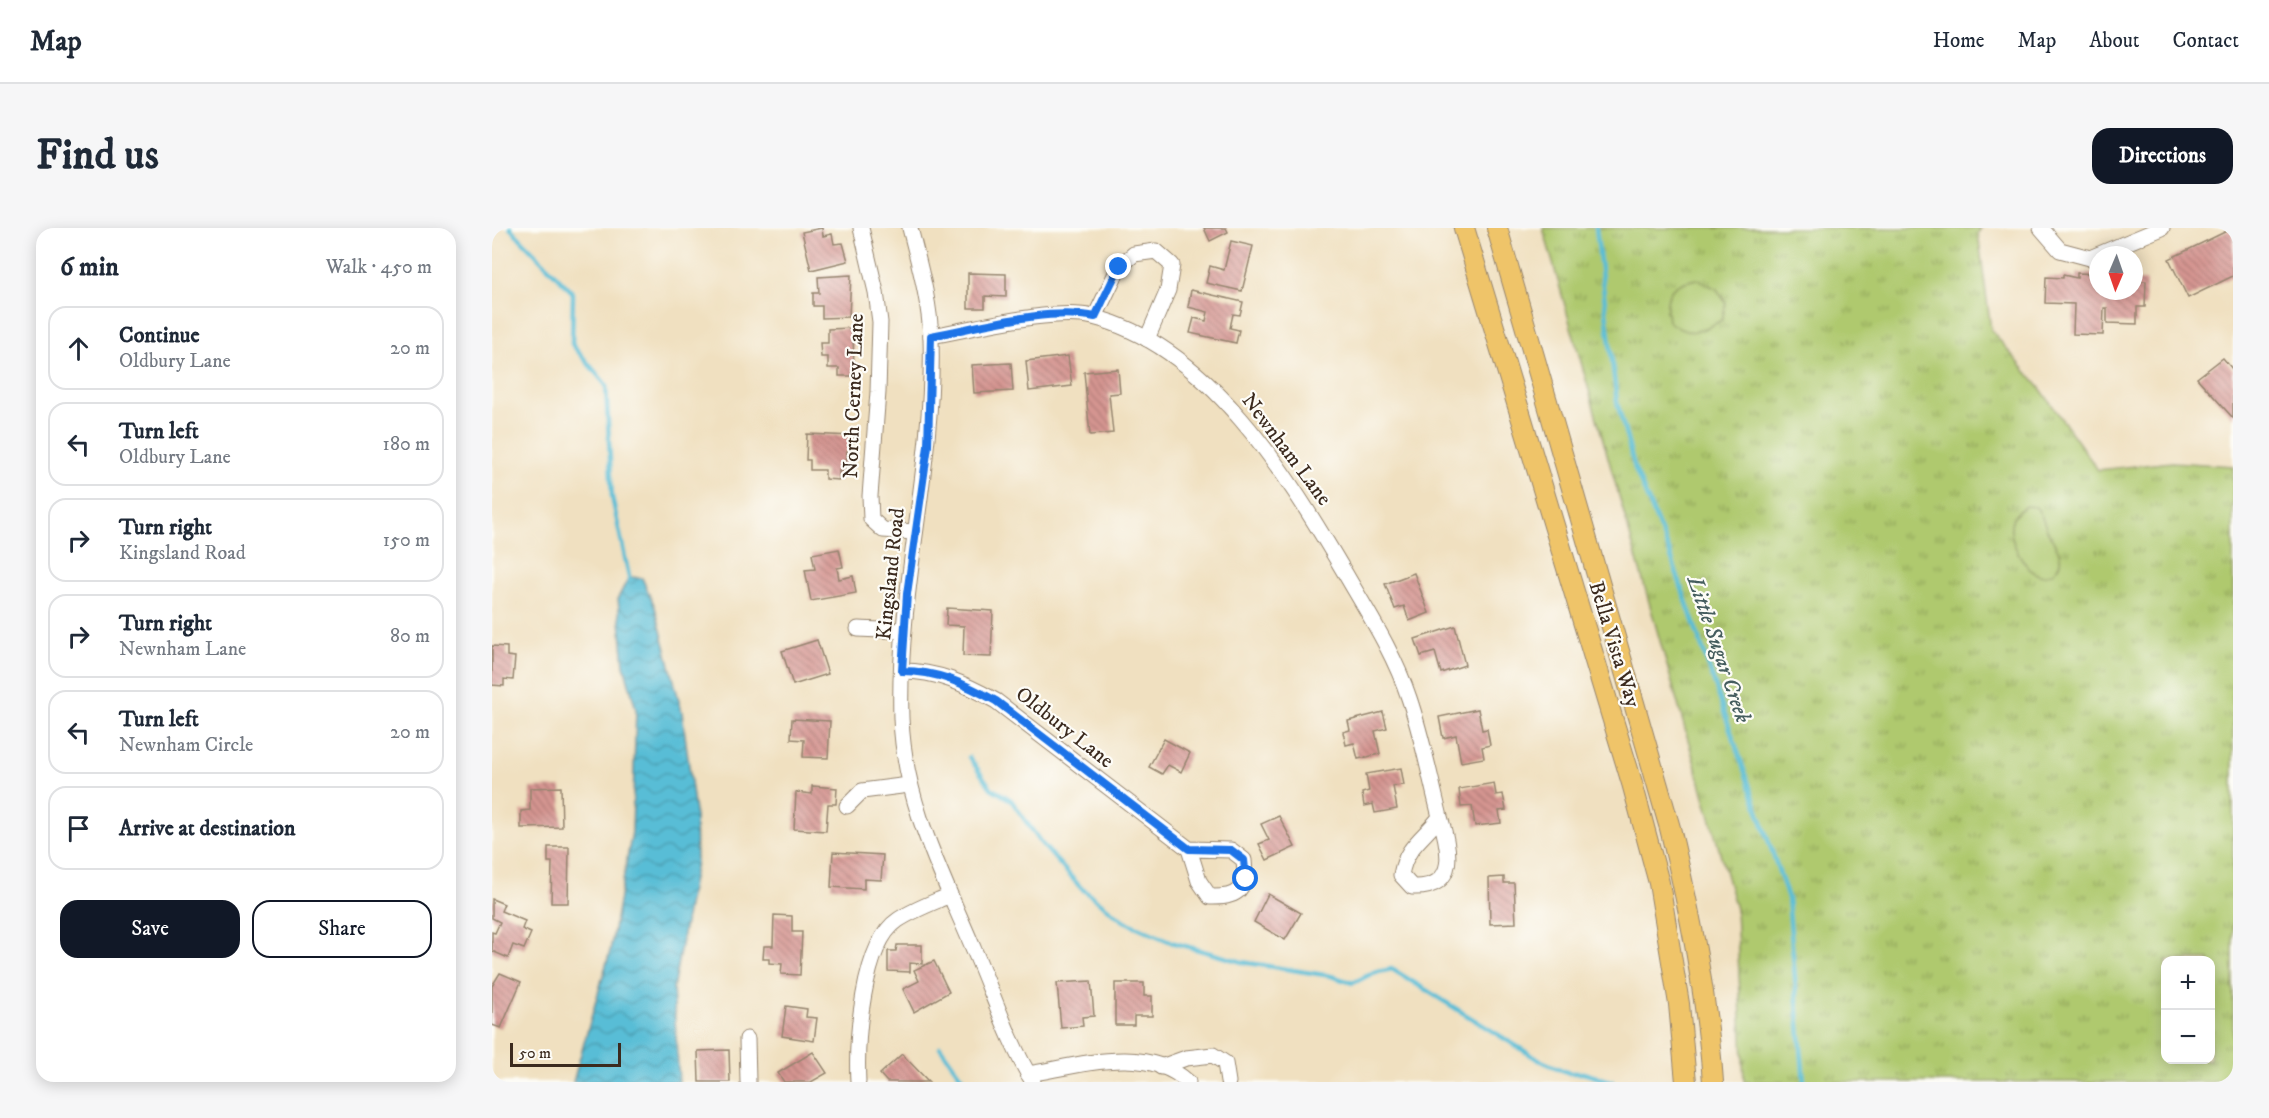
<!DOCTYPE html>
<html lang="en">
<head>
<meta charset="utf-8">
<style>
  body { margin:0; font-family:"IM FELL DW Pica",serif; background:#f6f6f7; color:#1f2937 }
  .controls { position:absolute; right:18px; bottom:18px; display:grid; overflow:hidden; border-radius:12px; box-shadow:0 3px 15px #0003 }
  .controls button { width:54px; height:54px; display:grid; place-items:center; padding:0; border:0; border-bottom:2px solid #e0e1e3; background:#fff; color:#1f2937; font:30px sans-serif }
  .compass { position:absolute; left:1597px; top:18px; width:54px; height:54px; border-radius:50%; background:#fff; box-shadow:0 3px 15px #0003; rotate:182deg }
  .scale { position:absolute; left:18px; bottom:15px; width:111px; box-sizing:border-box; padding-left:6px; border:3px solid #3b2a1e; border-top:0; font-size:16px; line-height:21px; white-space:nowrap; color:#3b2a1e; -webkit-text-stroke:4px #fdfcf7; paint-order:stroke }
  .stop { position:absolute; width:18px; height:18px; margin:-14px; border:4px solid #1a73e8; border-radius:50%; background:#fff }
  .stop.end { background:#1a73e8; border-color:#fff; box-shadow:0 2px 6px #0008 }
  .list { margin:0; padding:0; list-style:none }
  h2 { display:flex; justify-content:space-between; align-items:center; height:78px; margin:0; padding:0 24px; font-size:26px }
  h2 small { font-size:20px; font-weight:400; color:#747a83 }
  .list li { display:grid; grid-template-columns:39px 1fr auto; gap:18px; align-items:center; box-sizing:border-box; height:84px; margin:0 12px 12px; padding:0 12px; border:2px solid #e0e1e3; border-radius:18px }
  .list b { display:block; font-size:22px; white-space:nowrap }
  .list p { margin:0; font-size:20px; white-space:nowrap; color:#747a83 }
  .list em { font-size:20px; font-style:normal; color:#747a83 }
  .actions { display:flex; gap:12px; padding:18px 24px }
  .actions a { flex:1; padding:14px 0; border:2px solid #111827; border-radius:18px; text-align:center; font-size:21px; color:#111827 }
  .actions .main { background:#111827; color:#fff }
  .icon { flex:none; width:33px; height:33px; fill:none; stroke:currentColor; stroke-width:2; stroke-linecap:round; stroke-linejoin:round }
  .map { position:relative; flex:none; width:1741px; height:854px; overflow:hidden; border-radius:18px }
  header { display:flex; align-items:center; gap:36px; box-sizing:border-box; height:84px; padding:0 30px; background:#fff; border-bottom:2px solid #e0e1e3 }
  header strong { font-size:28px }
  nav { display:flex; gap:33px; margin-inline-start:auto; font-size:21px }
  .intro { display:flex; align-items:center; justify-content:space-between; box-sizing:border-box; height:144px; padding:0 36px }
  h1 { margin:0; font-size:42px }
  .button { padding:15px 27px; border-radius:18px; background:#111827; color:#fff; font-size:21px; font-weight:700 }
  main { display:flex; gap:36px; padding:0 36px }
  aside { flex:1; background:#fff; border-radius:18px; box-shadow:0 3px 15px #0003 }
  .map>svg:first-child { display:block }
</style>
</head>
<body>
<header>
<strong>Map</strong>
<nav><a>Home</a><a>Map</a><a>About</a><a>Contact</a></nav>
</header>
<div class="intro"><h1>Find us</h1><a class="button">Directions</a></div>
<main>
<aside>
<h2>6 min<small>Walk · 450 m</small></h2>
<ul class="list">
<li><svg class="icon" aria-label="ahead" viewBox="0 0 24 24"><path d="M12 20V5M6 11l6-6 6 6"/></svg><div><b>Continue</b><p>Oldbury Lane</p></div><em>20 m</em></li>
<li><svg class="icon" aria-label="left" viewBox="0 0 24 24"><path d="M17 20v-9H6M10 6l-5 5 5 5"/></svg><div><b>Turn left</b><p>Oldbury Lane</p></div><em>180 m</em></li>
<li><svg class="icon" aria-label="right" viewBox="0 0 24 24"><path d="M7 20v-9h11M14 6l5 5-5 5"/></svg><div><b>Turn right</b><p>Kingsland Road</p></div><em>150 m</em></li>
<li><svg class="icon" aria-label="right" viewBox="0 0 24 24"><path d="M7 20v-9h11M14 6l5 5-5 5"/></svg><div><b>Turn right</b><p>Newnham Lane</p></div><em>80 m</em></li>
<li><svg class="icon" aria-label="left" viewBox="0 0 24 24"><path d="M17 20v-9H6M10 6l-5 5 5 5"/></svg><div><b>Turn left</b><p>Newnham Circle</p></div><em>20 m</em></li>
<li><svg class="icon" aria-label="arrive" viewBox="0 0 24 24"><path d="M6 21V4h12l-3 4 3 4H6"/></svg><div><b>Arrive at destination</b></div></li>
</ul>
<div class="actions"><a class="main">Save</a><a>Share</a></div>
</aside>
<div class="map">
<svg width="1741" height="854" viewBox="0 0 1741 854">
  <defs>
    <pattern id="grass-tufts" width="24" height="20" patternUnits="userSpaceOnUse" patternTransform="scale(1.5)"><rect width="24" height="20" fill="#afc96e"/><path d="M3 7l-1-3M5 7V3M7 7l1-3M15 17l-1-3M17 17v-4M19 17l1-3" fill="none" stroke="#90a35a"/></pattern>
    <pattern id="water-waves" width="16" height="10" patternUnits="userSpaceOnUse" patternTransform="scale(1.5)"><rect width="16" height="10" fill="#58bdd6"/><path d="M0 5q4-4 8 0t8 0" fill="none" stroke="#4a9aad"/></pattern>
    <pattern id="building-back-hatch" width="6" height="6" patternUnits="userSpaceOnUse" patternTransform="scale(1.5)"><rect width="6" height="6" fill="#d59591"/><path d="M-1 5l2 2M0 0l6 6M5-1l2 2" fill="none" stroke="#ae7a76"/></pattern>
  </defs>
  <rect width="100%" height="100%" fill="#fdfcf7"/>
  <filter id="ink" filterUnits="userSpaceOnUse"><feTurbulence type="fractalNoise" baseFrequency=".0167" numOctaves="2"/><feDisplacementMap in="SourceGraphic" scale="12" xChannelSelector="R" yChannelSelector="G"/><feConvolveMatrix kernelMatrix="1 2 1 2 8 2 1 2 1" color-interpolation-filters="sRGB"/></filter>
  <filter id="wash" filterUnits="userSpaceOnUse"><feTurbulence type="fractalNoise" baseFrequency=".008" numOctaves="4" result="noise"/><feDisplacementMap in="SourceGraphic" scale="24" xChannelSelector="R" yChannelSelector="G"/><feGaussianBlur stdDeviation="1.35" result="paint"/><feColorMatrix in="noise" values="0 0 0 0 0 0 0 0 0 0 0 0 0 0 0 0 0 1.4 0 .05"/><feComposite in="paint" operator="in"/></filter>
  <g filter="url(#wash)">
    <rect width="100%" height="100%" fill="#f0e0c0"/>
    <path fill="url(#grass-tufts)" stroke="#757a46" stroke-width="1.5" fill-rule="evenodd" d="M1051,0H1489L1486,5L1499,102L1548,160L1606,242L1680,234L1741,238V854H1252L1244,681ZM1674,732H1718V832H1674Z"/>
    <g fill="#afc96e" stroke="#757a46" stroke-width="1.5">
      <path d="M1205,51L1225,61L1234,75L1230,92C1209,104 1196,110 1176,93C1172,66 1177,56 1205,51Z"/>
      <path d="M1534,278L1544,279C1550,286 1552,295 1556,304C1562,317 1578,332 1560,345C1557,347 1551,348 1547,347C1533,342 1518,314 1519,300C1519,289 1526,283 1534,278Z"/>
    </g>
    <polygon fill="url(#water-waves)" stroke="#4a747a" stroke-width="1.5" points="137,349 150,350 163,379 190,484 203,584 204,634 181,761 187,854 81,854 118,723 140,604 144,481 132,437 126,370"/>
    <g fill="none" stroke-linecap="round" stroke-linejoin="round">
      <g stroke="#58bdd6" stroke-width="4.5">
        <polyline points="18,0 81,65 80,116 114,157 120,269 138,353"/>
        <polyline points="1104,0 1125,174 1143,241 1176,320 1296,670 1312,854"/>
        <polyline points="477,529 499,560 519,572 549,615 589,660 632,693 679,714 750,734 839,748 861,755 881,745 900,741 1047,832 1077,845 1091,845 1121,854"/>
        <polyline points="448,819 473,854"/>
      </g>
    </g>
    <g id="blocks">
      <g fill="url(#building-back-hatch)">
        <polygon points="330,0 331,8 340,6 342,16 351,15 356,33 319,42 310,4"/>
        <polygon points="712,0 734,0 736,4 718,13"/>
        <polygon points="1741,0 1741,48 1696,70 1677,31"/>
        <polygon points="739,13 761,18 750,63 714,55 718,38 732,42"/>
        <polygon points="476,45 514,46 514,69 493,68 493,80 476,80"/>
        <polygon points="1585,45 1606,46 1606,63 1642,63 1642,53 1654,53 1653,79 1645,79 1645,96 1615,95 1615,80 1612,80 1611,107 1581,106 1582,76 1553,75 1554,49 1571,50 1571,47 1585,50"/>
        <polygon points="359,47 357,89 330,90 330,78 321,78 321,65 327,65 326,49"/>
        <polygon points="699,62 751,74 748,87 741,86 738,100 747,102 744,115 698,105 702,90 714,93 716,84 696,79"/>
        <polygon points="361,100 362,148 347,148 347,140 336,140 336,129 329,129 328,115 336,115 336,101"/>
        <polygon points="576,128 580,158 537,163 534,133"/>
        <polygon points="1731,130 1741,142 1741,190 1705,150"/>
        <polygon points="519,135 521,163 482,165 480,137"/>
        <polygon points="626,141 628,165 617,166 621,205 598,207 592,144"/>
        <polygon points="315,206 361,208 360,223 355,223 354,243 347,243 347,252 333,251 333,242 318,242 318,232 314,232"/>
        <polygon points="347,321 351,339 345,340 347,351 361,348 364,365 319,373 313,342 323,341 320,326"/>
        <polygon points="922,345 937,385 917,393 912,378 903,381 893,356"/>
        <polygon points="455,380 501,383 499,429 471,428 472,398 454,397"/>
        <polygon points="963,398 973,437 949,445 943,424 929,428 923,411"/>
        <polygon points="325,412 336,446 301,457 290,423"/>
        <polygon points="0,418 15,419 15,428 23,429 21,452 12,451 12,458 0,457"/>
        <polygon points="986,481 990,502 995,501 998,517 990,519 992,530 969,534 964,507 951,510 947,489"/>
        <polygon points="891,484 895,500 883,503 888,526 866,531 862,515 854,517 851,504 858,502 856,493"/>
        <polygon points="300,491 338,493 336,530 311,529 312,512 299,511"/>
        <polygon points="672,511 698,525 689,544 676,537 670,546 657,539"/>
        <polygon points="909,540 912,557 901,558 905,581 883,585 881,576 872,578 870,565 877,563 874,546"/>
        <polygon points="1002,555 1004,567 1011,566 1014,582 1007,583 1009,595 983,598 980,578 969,579 967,561"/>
        <polygon points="320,558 345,560 344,576 336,576 334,603 302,601 304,564 320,566"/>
        <polygon points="69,559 70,599 29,600 29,583 38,582 38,560"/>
        <polygon points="787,588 803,619 775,632 767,616 777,612 769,596"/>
        <polygon points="56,619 77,619 76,675 59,675 60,634 56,634"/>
        <polygon points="341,624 391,627 389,652 372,651 372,661 339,659"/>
        <polygon points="1012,649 1012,655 1022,655 1024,695 998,696 997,650"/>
        <polygon points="776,666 809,685 793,712 762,694"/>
        <polygon points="0,671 12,676 9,683 33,693 30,701 39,705 32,721 21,717 16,730 0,723 0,704 3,705 8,694 0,690"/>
        <polygon points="282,687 300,688 300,704 310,704 308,747 289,746 290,736 277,735 277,731 271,731 272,718 281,718"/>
        <polygon points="405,717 430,717 430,736 418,735 418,744 396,743 396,723 404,723"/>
        <polygon points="442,733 457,764 422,784 411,761 427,753 422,742"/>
        <polygon points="8,745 29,754 9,800 0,797 0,758"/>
        <polygon points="599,753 602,788 590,789 591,798 569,800 565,755"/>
        <polygon points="623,755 652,755 652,768 660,768 660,788 642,788 642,797 623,797"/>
        <polygon points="294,778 315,781 314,789 325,790 322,813 290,808"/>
        <polygon points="237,822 238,854 207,854 206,823"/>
        <polygon points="321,824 335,845 319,854 292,854 286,845"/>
        <polygon points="410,826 437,854 395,854 388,846"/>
      </g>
    </g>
  </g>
  <g filter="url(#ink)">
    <use href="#blocks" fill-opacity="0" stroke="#96856f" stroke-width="1.5"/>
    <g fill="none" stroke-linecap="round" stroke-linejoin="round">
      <g stroke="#96856f" stroke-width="17">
        <g id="minor">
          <polyline points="369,0 384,64 388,94 386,164 378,268 379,291 391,302 423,304"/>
          <path d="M418,0C427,36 438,74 439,111C443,238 405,362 409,490C412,574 450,646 482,722C501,765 516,813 541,854"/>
          <polyline points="1549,0 1568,22 1598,30 1670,0"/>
          <polyline points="603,89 627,39 642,26 664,23 680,37 676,62 655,111"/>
          <path d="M439,108C480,101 563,79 601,89C717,118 796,248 853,345C876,385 902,425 917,470C930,508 938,549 948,589C931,611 914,618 909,647L920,659C968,661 957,619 948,589"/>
          <polyline points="366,401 411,403"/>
          <path d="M410,443C446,443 473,456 504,473L697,621L707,653L718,669C747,670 755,661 752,632L739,622L697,621"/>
          <polyline points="355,578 370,563 417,557"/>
          <polyline points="255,811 256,854"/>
          <polyline points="669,839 694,830 721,827 733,835 736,854"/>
          <path d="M536,846C586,838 654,815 696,854"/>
          <path d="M366,854C364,814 370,716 406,692C421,682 440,675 456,668"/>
        </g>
      </g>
      <g stroke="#96856f" stroke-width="22">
        <g id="major">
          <polyline points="972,0 1140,555 1167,655 1187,776 1194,854"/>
          <path d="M1005,0L1178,600C1198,684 1215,768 1221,854"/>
        </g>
      </g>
      <use href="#minor" stroke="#fff" stroke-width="15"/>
      <use href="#major" stroke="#efc469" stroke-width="20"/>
    </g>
  </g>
  <g fill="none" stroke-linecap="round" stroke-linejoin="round" filter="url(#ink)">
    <path stroke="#1a73e8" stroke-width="8" d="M627,39L603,89C554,79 489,99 439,108L436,218L415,366L410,443C446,443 473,456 504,473L697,621L739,622L752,632L754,651"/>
  </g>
  <g text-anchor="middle" stroke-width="4.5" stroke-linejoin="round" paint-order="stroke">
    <g font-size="21" fill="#3b2a1e" stroke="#fdfcf7">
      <text transform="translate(361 168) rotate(-88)" y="7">North Cerney Lane</text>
      <text transform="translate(795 221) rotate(53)" y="7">Newnham Lane</text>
      <text transform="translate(398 346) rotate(-84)" y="7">Kingsland Road</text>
      <text transform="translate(1123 416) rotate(73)" y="7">Bella Vista Way</text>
      <text transform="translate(573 499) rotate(38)" y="7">Oldbury Lane</text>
    </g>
    <g font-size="22" font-style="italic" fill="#455d5e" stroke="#fdfcf7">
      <text transform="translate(1228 421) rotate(71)" y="8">Little Sugar Creek</text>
    </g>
  </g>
</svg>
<div class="controls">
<button>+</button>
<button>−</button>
</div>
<svg class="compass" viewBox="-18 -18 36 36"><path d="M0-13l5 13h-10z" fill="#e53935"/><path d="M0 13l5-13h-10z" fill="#747a83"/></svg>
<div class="scale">50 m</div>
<div class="stop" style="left:754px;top:651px"></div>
<div class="stop end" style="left:627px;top:39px"></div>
</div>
</main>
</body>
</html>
